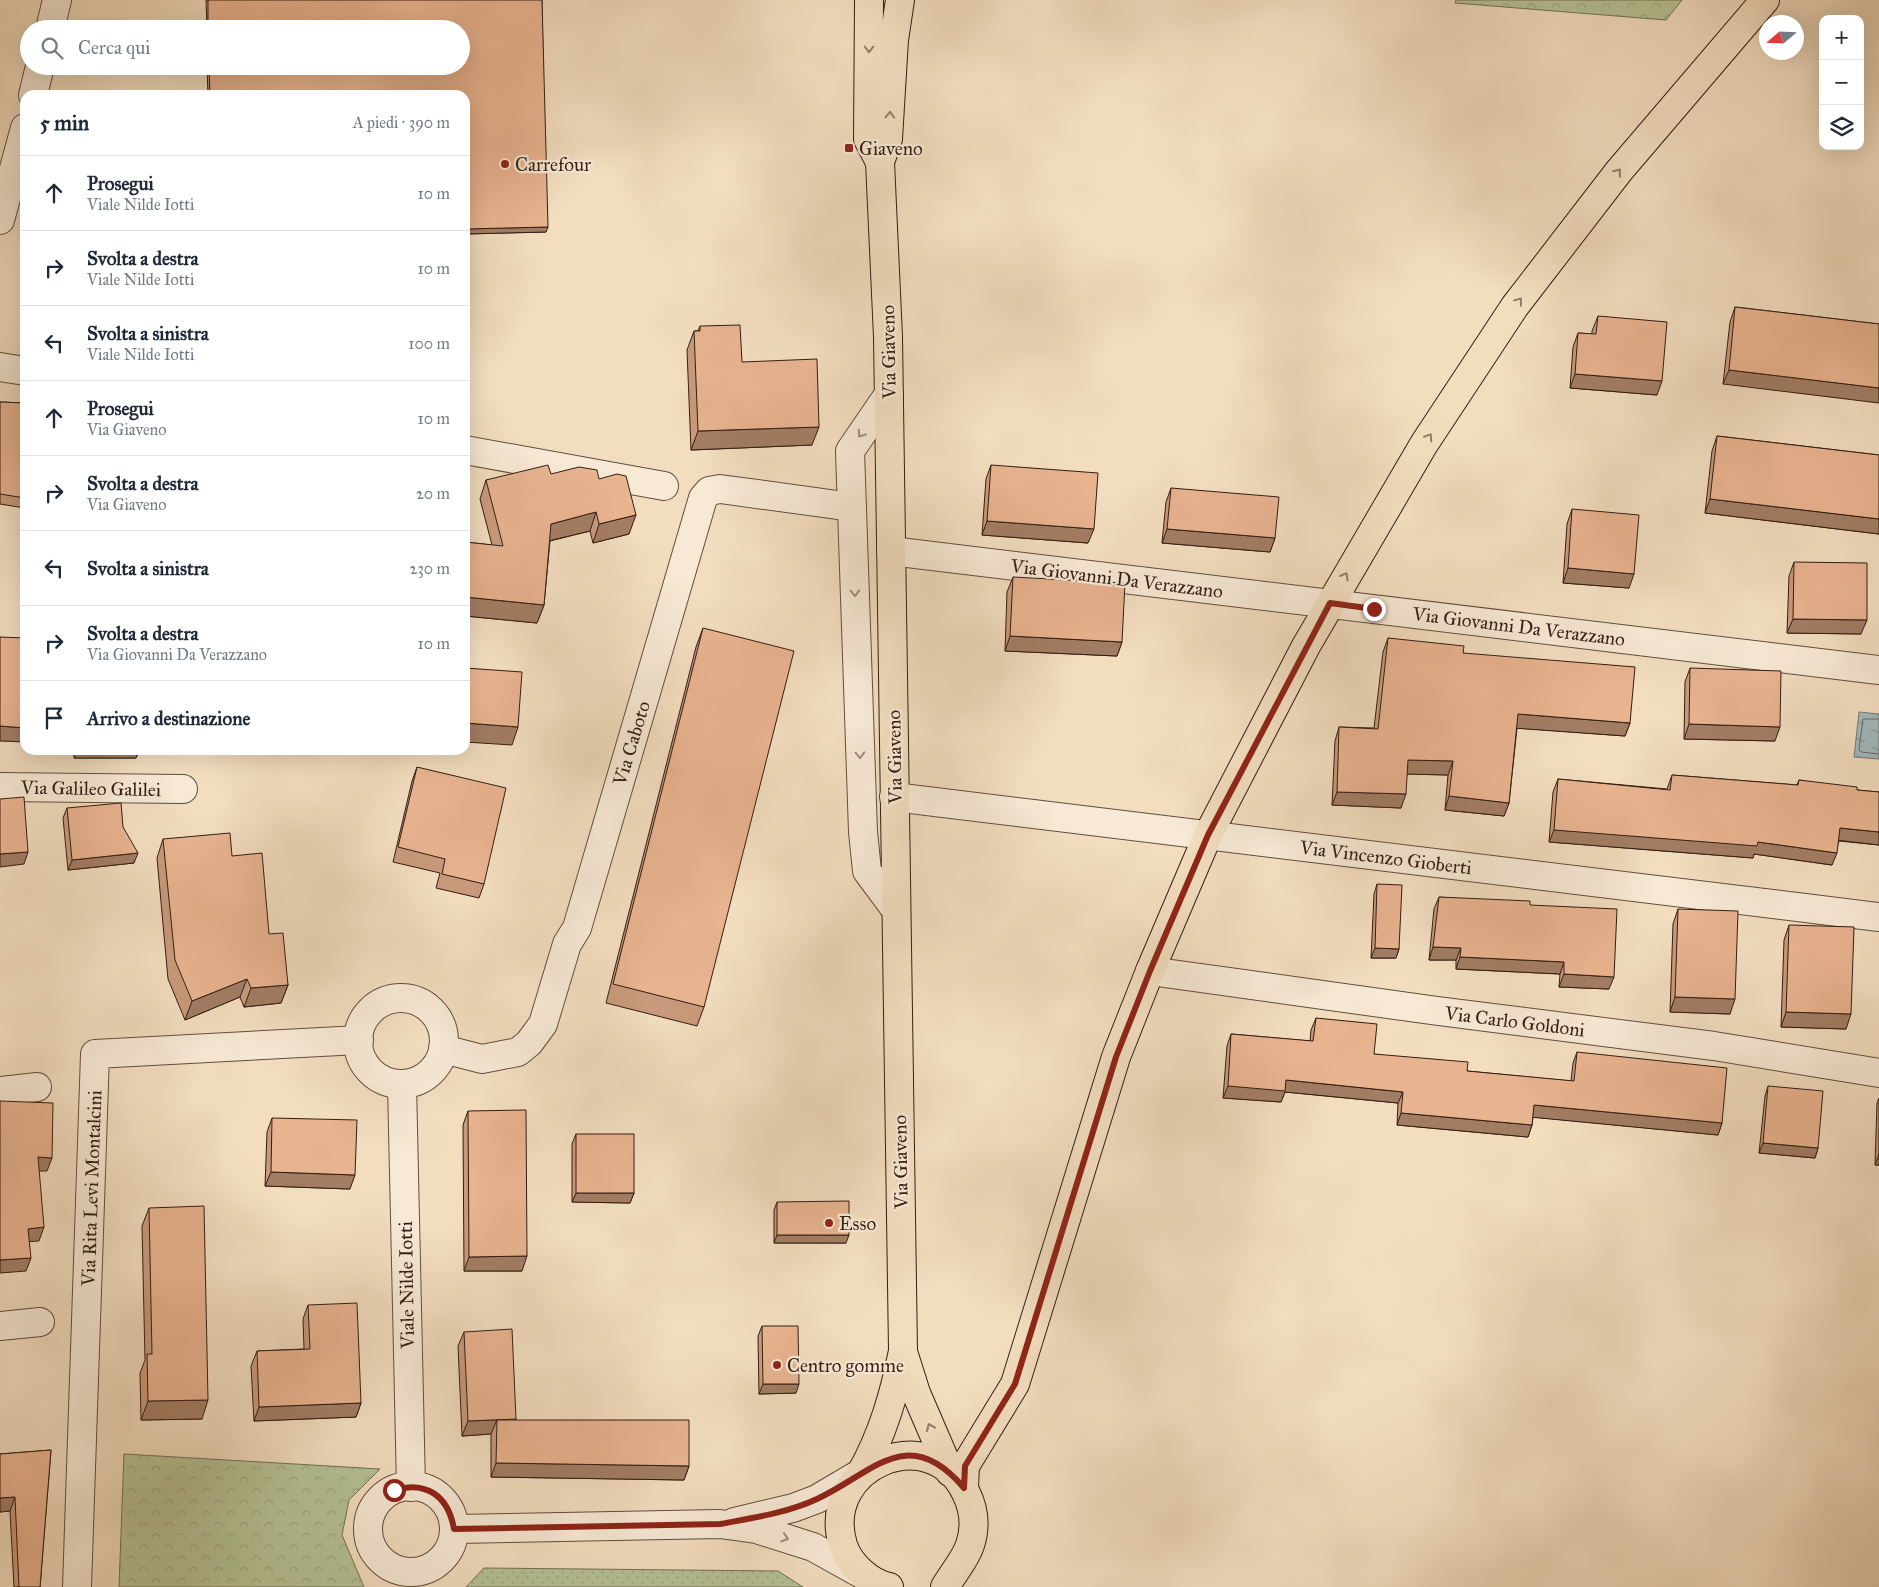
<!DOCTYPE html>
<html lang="it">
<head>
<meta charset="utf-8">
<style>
  body { margin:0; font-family:"IM FELL Great Primer",serif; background:#f2f2f3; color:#1f2937 }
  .controls { position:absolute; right:15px; top:15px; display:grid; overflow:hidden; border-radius:10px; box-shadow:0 5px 20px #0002 }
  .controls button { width:45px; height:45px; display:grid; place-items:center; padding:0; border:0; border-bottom:1px solid #e0e1e3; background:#fff; color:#1f2937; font:25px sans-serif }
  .compass { position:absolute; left:1759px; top:15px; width:45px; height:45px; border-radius:50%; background:#fff; box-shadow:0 5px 20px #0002; rotate:251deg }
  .stop { position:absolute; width:15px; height:15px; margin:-11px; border:4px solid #8f2418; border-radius:50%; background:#fff }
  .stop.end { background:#8f2418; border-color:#fff; box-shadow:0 1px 5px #0008 }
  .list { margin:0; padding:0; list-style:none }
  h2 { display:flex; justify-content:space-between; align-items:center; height:65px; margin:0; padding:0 20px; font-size:21px }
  h2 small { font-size:16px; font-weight:400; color:#747a83 }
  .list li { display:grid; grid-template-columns:32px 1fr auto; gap:15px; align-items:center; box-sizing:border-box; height:75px; padding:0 20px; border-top:1px solid #e0e1e3 }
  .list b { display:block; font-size:19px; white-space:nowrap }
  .list p { margin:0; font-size:16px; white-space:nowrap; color:#747a83 }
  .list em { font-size:16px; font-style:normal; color:#747a83 }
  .icon { flex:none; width:28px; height:28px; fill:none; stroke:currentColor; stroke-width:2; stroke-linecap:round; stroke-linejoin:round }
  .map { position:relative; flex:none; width:1879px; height:1587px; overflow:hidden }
  .search { position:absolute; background:#fff; box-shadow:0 5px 20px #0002; left:20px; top:20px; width:450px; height:55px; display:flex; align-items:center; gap:12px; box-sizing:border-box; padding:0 18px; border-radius:28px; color:#747a83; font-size:19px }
  .panel { position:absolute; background:#fff; box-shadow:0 5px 20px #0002; left:20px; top:90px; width:450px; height:665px; border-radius:15px }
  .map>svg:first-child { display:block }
</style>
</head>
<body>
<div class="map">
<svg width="1879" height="1587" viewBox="0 0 1879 1587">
  <defs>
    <pattern id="grass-dots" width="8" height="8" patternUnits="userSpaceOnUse" patternTransform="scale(1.25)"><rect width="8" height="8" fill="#b5c296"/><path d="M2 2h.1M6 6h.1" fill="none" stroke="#9ca680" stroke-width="1.8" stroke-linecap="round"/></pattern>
    <pattern id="park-crowns" width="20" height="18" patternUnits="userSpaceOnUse" patternTransform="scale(1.25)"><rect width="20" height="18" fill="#b5c296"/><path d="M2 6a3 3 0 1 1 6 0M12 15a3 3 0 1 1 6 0" fill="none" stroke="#9ca680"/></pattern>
    <pattern id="water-ripples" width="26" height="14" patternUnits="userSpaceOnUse" patternTransform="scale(1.25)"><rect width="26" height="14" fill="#a2b8be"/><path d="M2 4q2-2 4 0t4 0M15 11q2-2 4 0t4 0" fill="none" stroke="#859599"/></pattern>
  </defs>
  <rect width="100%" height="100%" fill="#f2ddbf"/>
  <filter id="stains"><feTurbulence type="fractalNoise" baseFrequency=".004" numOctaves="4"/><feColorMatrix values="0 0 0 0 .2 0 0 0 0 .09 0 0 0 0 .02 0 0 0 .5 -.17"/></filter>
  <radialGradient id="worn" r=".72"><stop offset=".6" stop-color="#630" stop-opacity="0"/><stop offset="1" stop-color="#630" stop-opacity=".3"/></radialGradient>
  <polygon fill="url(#grass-dots)" stroke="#747054" points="484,1568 778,1571 803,1587 466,1587"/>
  <g fill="url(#park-crowns)" stroke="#747054">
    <polygon points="1456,0 1682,0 1666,20 1455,3"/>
    <polygon points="124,1454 380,1469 349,1500 342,1535 364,1587 119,1587"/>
  </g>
  <polygon fill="url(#water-ripples)" stroke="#767a7a" points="1859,712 1879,714 1879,759 1854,757"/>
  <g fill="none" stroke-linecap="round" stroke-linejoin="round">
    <polyline stroke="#6a6a68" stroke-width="1" points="1879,719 1863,719 1859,750 1861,752 1879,754"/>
    <g stroke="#634d3e" stroke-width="30">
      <g id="minor">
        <polyline points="50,29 57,0"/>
        <polyline points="33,95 40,66"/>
        <polyline points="0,220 25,128"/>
        <polyline points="0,367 25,371"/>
        <polyline points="889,394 850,451 863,832 867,871 896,910"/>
        <polyline points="465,450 664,486"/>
        <polyline points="891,551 1879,670"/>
        <polyline points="0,787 183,789"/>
        <polyline points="894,797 1879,917"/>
        <polyline points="1150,971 1438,1011 1714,1046 1879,1073"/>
        <circle cx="401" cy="1041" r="43"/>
        <polyline points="443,1049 482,1059 518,1052 529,1043 543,1024 567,944 577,928 703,498 709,491 720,489 852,507"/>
        <polyline points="402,1084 411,1487"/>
        <polyline points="0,1091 37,1087"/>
        <polyline points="0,1326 40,1322"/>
        <circle cx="411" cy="1529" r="43"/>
        <polyline points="734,1522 793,1508 817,1499 861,1473"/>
        <polyline points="454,1529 720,1524 756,1529 813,1547 867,1577"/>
        <polyline points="77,1587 95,1054 359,1040"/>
      </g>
    </g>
    <g stroke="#331d13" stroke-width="30">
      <g id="major">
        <polyline points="869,0 868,139 880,162"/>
        <polyline points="904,1355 916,1393 950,1472"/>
        <path d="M861,1473C883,1434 894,1395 903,1351L888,337L880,162L888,139L894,40L900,0"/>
        <polyline points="964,1487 965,1466 1015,1384 1116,1057 1150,971 1208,835 1306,646 1424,444 1515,306 1619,171 1765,0"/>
        <path d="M889,1587C869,1583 849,1564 843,1545C819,1465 932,1419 966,1493C974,1509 976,1527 970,1545C965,1560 953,1573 945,1587"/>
      </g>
    </g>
    <use href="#minor" stroke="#f7e9d5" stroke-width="28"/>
    <use href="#major" stroke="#f2ddbf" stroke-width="28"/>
  </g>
  <g fill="#c89a7b" stroke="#331d13">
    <polygon points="206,0 542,0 546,232 465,234 465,95 208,95 207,66 461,66 461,29 207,29"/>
    <polygon points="1735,307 1879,324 1723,384 1730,322"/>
    <polygon points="1598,316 1657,395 1570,388 1573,347 1578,333 1592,334 1592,331"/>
    <polygon points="700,326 742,362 812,445 691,450 687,350 694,331 698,331"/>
    <polygon points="0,402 25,403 25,508 0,504"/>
    <polygon points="1717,436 1879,455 1879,534 1705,513 1712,451"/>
    <polygon points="991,465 1088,543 982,535 986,479"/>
    <polygon points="551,474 599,479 629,534 593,543 590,531 550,541 544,605 537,623 465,616 465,542 492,545 480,499 486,480"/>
    <polygon points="1171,488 1275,538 1270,552 1162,543 1166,502"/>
    <polygon points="1572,509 1629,588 1563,583 1567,524"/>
    <polygon points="1794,562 1861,634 1787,633 1789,576"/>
    <polygon points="1013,577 1122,642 1117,656 1005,651 1007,592"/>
    <polygon points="703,628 704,1007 697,1026 606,1003 696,647"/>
    <polygon points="1388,638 1463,653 1630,723 1625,736 1517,728 1509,803 1504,816 1445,810 1448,775 1407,774 1401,808 1332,805 1335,741 1339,727 1374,728 1383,652"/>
    <polygon points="1690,668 1775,741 1684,739 1685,682"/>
    <polygon points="74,750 139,750 136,758 74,758"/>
    <polygon points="417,767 484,884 479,898 436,888 440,873 393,862 412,781"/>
    <polygon points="1672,775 1797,785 1799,780 1857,790 1879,792 1879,845 1839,841 1832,865 1754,854 1753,858 1549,842 1553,792 1558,779 1667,789"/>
    <polygon points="67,808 123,827 134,863 68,870 63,818"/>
    <polygon points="163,839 232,856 269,934 288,985 281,1003 244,1007 240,997 185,1020 168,979 157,858"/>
    <polygon points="1377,884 1399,949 1396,958 1371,958 1374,894"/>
    <polygon points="1439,897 1530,905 1609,989 1559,987 1560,974 1456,969 1456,960 1429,960 1434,909"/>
    <polygon points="1678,909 1730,1014 1670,1012 1673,924"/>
    <polygon points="1789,925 1846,1029 1781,1027 1784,940"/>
    <polygon points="1316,1018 1374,1054 1467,1071 1571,1081 1573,1063 1577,1052 1722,1123 1718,1135 1533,1117 1532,1125 1528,1137 1397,1125 1398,1103 1285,1092 1281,1102 1223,1098 1227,1046 1231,1034 1310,1041 1311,1030"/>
    <polygon points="1768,1086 1818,1148 1815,1158 1759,1153 1765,1096"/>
    <polygon points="1879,1098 1879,1165 1875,1165 1877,1103"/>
    <polygon points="468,1111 522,1271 464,1271 463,1125"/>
    <polygon points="272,1118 350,1189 265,1186 267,1132"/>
    <polygon points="576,1134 634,1193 630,1203 572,1202 572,1144"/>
    <polygon points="777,1202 846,1243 774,1243 774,1210"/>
    <polygon points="149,1208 202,1419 141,1420 140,1373 145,1360 142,1226"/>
    <polygon points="308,1305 361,1403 356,1417 254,1421 251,1366 257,1351 304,1349 303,1319"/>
    <polygon points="762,1326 796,1393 759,1394 758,1336"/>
    <polygon points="464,1332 516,1420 689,1466 684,1480 491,1477 491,1434 462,1436 458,1346"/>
    <polygon points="51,1450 40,1587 14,1587 10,1511 0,1512 0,1454"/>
  </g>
  <g fill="#a27d64" stroke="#331d13">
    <polygon points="548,227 546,232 465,234 465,229"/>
    <polygon points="1729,370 1879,388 1879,403 1723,384"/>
    <polygon points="1575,374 1662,381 1657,395 1570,388"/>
    <polygon points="819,427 812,445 691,450 698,431"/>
    <polygon points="1710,499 1879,519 1879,534 1705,513"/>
    <polygon points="596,512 590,531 544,542 551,524"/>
    <polygon points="636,515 629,534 593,543 599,524"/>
    <polygon points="987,521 1094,529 1088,543 982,535"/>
    <polygon points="1167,529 1275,538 1270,552 1162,543"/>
    <polygon points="1568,568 1634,574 1629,588 1563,583"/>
    <polygon points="465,597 544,605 537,623 465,616"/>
    <polygon points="1793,619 1867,620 1861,634 1787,633"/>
    <polygon points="1010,636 1122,642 1117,656 1005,651"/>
    <polygon points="1518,714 1630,723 1625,736 1513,728"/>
    <polygon points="465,723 518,727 512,745 465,742"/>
    <polygon points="1689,724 1780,727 1775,741 1684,739"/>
    <polygon points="0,726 25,728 25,742 0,741"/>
    <polygon points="77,750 139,750 136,758 74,758"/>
    <polygon points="1408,760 1453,761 1448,775 1403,774"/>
    <polygon points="1337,792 1406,794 1401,808 1332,805"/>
    <polygon points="1449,796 1509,803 1504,816 1445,810"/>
    <polygon points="1840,828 1879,832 1879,845 1836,840"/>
    <polygon points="1554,830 1758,842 1837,853 1832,865 1754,854 1753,858 1549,842"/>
    <polygon points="28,852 24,864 0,867 0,854"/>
    <polygon points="138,853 134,863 68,870 72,860"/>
    <polygon points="1433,947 1461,948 1456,960 1429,960"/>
    <polygon points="1375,948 1399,949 1396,958 1371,958"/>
    <polygon points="1460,957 1564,962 1560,974 1456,969"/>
    <polygon points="1564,974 1614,977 1609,989 1559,987"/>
    <polygon points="247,979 240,997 185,1020 192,1001"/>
    <polygon points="288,985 281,1003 244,1007 251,988"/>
    <polygon points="1675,997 1735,999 1730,1014 1670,1012"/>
    <polygon points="1786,1012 1851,1014 1846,1029 1781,1027"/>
    <polygon points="1286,1080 1403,1092 1398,1103 1285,1092 1281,1102 1223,1098 1228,1086"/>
    <polygon points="1534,1105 1722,1123 1718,1135 1530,1117"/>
    <polygon points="1401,1113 1532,1125 1528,1137 1397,1125"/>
    <polygon points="1763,1143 1818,1148 1815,1158 1759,1153"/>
    <polygon points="1879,1154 1879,1165 1875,1165"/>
    <polygon points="38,1157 52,1158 47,1171 34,1171"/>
    <polygon points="271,1172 355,1175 350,1189 265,1186"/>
    <polygon points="576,1193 634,1193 630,1203 572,1202"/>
    <polygon points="44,1227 39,1241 23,1242 28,1229"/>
    <polygon points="777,1235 849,1235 846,1243 774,1243"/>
    <polygon points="527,1256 522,1271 464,1271 469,1257"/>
    <polygon points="31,1258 26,1271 0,1273 0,1260"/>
    <polygon points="763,1384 799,1384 796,1393 759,1394"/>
    <polygon points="208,1400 202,1419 141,1420 148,1401"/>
    <polygon points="361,1403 356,1417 254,1421 259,1407"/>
    <polygon points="497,1420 491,1434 462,1436 468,1421"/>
    <polygon points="496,1463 689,1466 684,1480 491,1477"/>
    <polygon points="15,1497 10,1511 0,1512 0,1498"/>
  </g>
  <g fill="#e8b38f" stroke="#331d13">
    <polygon points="208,0 542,0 548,227 465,229 465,95 210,95 209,66 461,66 461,29 208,29"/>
    <polygon points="1735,307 1879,324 1879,388 1729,370"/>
    <polygon points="1598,316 1667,322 1662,381 1575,374 1578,333 1596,334"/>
    <polygon points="740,325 742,362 817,359 819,427 698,431 694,331 700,331 700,326"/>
    <polygon points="0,402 25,403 25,498 0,494"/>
    <polygon points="1717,436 1879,455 1879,519 1710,499"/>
    <polygon points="548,465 551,474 579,467 597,470 599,479 617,474 626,476 636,515 599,524 596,512 551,524 544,605 465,597 465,542 503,546 486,480"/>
    <polygon points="991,465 1098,473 1094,529 987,521"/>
    <polygon points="1171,488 1279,497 1275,538 1167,529"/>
    <polygon points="1572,509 1639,515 1634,574 1568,568"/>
    <polygon points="1794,562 1867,563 1867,620 1793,619"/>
    <polygon points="1013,577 1125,583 1122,642 1010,636"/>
    <polygon points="703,628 794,651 704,1007 613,984"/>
    <polygon points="0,637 25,638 25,728 0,726"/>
    <polygon points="1388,638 1464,646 1463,653 1635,667 1630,723 1518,714 1509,803 1449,796 1453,761 1408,760 1406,794 1337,792 1339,727 1378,729"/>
    <polygon points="465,668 522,672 518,727 465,723"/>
    <polygon points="1690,668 1781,671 1780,727 1689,724"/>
    <polygon points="417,767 506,788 484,884 442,874 445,859 398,847"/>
    <polygon points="1672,775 1798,785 1799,780 1857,787 1857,790 1879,792 1879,832 1840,828 1837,853 1758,842 1757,846 1554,830 1558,779 1670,790"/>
    <polygon points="24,797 28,852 0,854 0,799"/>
    <polygon points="121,803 123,827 138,853 72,860 67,808"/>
    <polygon points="230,833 232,856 262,853 269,934 283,933 288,985 251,988 247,979 192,1001 175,960 163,839"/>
    <polygon points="1377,884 1402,885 1399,949 1375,948"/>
    <polygon points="1439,897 1530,901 1530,905 1617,909 1614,977 1564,974 1564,962 1460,957 1461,948 1433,947"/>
    <polygon points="1678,909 1738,911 1735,999 1675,997"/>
    <polygon points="1789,925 1854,927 1851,1014 1786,1012"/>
    <polygon points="1316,1018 1377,1024 1374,1054 1468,1062 1467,1071 1574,1081 1577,1052 1727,1068 1722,1123 1534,1105 1532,1125 1401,1113 1403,1092 1286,1080 1285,1091 1228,1086 1231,1034 1313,1041"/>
    <polygon points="1768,1086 1823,1091 1818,1148 1763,1143"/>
    <polygon points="0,1101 53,1103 52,1158 38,1157 44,1227 28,1229 31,1258 0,1260"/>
    <polygon points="526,1110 527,1256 469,1257 468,1111"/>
    <polygon points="272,1118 357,1120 355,1175 271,1172"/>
    <rect x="576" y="1134" width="58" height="59"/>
    <polygon points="849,1201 849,1235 777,1235 777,1202"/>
    <polygon points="204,1206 208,1400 148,1401 147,1354 152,1354 149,1208"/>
    <polygon points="357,1303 361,1403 259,1407 257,1351 310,1349 308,1305"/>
    <polygon points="762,1326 798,1326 799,1384 763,1384"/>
    <polygon points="512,1329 516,1419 468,1421 464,1332"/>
    <polygon points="497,1420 689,1420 689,1466 496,1463"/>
    <polygon points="51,1450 40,1587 19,1587 15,1497 0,1498 0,1454"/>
  </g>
  <defs><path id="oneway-chevron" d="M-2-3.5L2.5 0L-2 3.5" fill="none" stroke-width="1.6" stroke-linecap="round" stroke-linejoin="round" transform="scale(1.25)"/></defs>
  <g stroke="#927d69">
    <use href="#oneway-chevron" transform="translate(869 49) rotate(90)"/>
    <use href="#oneway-chevron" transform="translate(890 115) rotate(-87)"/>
    <use href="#oneway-chevron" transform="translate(1618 172) rotate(-51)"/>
    <use href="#oneway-chevron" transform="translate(1519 301) rotate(-53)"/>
    <use href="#oneway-chevron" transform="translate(1429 437) rotate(-57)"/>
    <use href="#oneway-chevron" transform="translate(1345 576) rotate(-60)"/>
    <use href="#oneway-chevron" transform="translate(930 1427) rotate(-113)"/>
  </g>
  <g stroke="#9f8d7e">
    <use href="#oneway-chevron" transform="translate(861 434) rotate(124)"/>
    <use href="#oneway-chevron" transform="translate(855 593) rotate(88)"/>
    <use href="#oneway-chevron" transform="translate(860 755) rotate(88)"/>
    <use href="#oneway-chevron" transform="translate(785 1538) rotate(18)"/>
  </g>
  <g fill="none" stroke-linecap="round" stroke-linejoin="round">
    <path stroke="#8f2418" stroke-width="6" d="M394,1490C426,1481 448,1495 454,1529L720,1524C752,1518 787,1513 817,1499C873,1473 908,1422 964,1488L965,1466L1015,1384L1116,1057L1150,971L1208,835L1330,603L1374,609"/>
  </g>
  <g fill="#8f2418" stroke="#f7e9d5" stroke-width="2">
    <rect x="844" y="143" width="10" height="10" rx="2.5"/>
    <circle cx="505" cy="164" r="5"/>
    <circle cx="829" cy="1223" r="5"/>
    <circle cx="777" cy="1365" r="5"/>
  </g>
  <g text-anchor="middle" stroke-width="4.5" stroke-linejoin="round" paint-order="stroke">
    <g font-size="19" fill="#331d13" stroke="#f7e9d5" text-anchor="start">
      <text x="859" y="155">Giaveno</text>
      <text x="515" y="171">Carrefour</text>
      <text x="839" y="1230">Esso</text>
      <text x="787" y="1372">Centro gomme</text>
    </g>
    <g font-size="19" fill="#331d13" stroke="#f7e9d5">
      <text transform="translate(888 352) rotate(-91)" y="7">Via Giaveno</text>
      <text transform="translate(1117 578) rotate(7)" y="7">Via Giovanni Da Verazzano</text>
      <text transform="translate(1519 626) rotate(7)" y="7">Via Giovanni Da Verazzano</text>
      <text transform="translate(631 743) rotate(-73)" y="7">Via Caboto</text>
      <text transform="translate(894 757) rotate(-91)" y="7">Via Giaveno</text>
      <text transform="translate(91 788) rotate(1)" y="7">Via Galileo Galilei</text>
      <text transform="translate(1386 857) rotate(7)" y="7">Via Vincenzo Gioberti</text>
      <text transform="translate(1515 1021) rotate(7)" y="7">Via Carlo Goldoni</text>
      <text transform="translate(900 1162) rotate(-91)" y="7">Via Giaveno</text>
      <text transform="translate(91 1188) rotate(-88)" y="7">Via Rita Levi Montalcini</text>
      <text transform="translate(406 1285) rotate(-91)" y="7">Viale Nilde Iotti</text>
    </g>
  </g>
  <rect width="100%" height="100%" filter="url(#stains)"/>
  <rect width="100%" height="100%" fill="url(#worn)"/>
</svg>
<div class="controls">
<button>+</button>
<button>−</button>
<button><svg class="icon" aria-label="layers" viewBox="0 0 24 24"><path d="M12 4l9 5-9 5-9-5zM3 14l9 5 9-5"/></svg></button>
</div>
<svg class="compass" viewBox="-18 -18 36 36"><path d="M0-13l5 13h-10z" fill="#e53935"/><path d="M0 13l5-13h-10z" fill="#747a83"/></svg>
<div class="stop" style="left:394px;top:1490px"></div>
<div class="stop end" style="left:1374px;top:609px"></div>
<div class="search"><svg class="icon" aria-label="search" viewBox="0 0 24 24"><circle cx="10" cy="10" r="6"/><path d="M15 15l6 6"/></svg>Cerca qui</div>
<section class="panel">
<h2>5 min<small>A piedi · 390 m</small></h2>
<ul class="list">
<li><svg class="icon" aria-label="ahead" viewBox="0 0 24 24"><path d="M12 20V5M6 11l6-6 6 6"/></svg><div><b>Prosegui</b><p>Viale Nilde Iotti</p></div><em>10 m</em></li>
<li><svg class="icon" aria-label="right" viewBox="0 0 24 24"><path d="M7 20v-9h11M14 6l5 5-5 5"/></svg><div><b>Svolta a destra</b><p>Viale Nilde Iotti</p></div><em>10 m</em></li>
<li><svg class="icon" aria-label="left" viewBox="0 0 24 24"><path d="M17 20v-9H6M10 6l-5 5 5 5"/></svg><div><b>Svolta a sinistra</b><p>Viale Nilde Iotti</p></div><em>100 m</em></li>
<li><svg class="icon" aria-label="ahead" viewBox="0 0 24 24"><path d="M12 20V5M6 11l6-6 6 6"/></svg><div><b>Prosegui</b><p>Via Giaveno</p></div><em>10 m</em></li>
<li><svg class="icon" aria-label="right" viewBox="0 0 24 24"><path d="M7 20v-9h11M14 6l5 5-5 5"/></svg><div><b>Svolta a destra</b><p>Via Giaveno</p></div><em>20 m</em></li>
<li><svg class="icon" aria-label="left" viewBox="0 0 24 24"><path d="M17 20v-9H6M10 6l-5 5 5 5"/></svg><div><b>Svolta a sinistra</b></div><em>230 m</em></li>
<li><svg class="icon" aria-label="right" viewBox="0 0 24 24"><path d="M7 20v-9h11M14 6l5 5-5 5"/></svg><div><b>Svolta a destra</b><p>Via Giovanni Da Verazzano</p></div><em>10 m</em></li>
<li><svg class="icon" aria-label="arrive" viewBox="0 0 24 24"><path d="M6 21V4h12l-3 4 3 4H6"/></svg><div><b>Arrivo a destinazione</b></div></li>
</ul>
</section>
</div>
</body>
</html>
